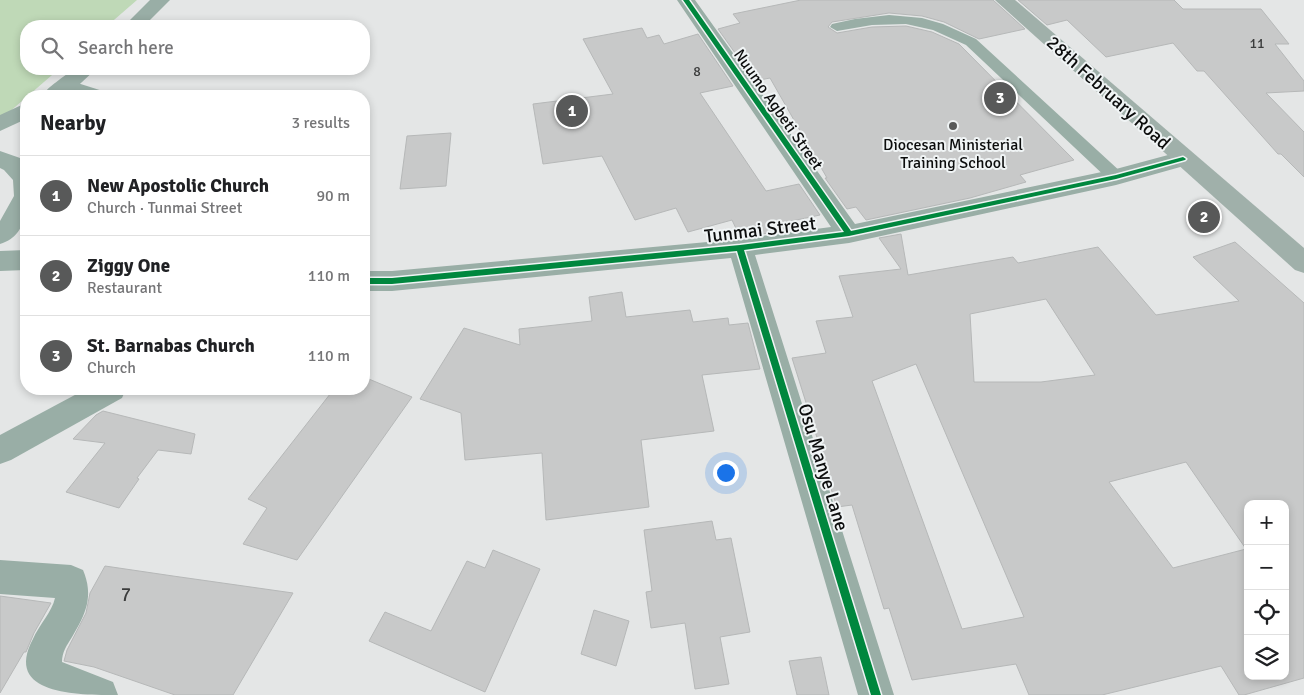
<!DOCTYPE html>
<html lang="en">
<head>
<meta charset="utf-8">
<style>
  body { margin:0; font-family:Signika,sans-serif; background:#f2f2f2; color:#202124 }
  .controls { position:absolute; right:15px; bottom:15px; display:grid; overflow:hidden; border-radius:10px; box-shadow:0 2px 8px #0003 }
  .controls button { width:45px; height:45px; display:grid; place-items:center; padding:0; border:0; border-bottom:1px solid #e0e0e0; background:#fff; color:#202124; font:25px sans-serif }
  .you { position:absolute; left:725px; top:472px; width:18px; height:18px; margin:-12px; border:4px solid #fff; border-radius:50%; background:#1a73e8; box-shadow:0 0 0 8px #1a73e833 }
  .badge { display:grid; place-items:center; width:32px; height:32px; border-radius:50%; background:#585959; color:#fff; font-size:16px; font-weight:700 }
  .pin { position:absolute; translate:-50% -50%; border:2px solid #fff; box-shadow:0 1px 5px #0006 }
  .list { margin:0; padding:0; list-style:none }
  h2 { display:flex; justify-content:space-between; align-items:center; height:65px; margin:0; padding:0 20px; font-size:21px }
  h2 small { font-size:16px; font-weight:400; color:#757577 }
  .list li { display:grid; grid-template-columns:32px 1fr auto; gap:15px; align-items:center; box-sizing:border-box; height:80px; padding:0 20px; border-top:1px solid #e0e0e0 }
  .list b { display:block; font-size:19px; white-space:nowrap }
  .list p { margin:0; font-size:16px; white-space:nowrap; color:#757577 }
  .list em { font-size:16px; font-style:normal; color:#757577 }
  .icon { flex:none; width:28px; height:28px; fill:none; stroke:currentColor; stroke-width:2; stroke-linecap:round; stroke-linejoin:round }
  .map { position:relative; flex:none; width:1304px; height:695px; overflow:hidden }
  .search { position:absolute; background:#fff; box-shadow:0 2px 8px #0003; left:20px; top:20px; width:350px; height:55px; display:flex; align-items:center; gap:12px; box-sizing:border-box; padding:0 18px; border-radius:20px; color:#757577; font-size:19px }
  .panel { position:absolute; background:#fff; box-shadow:0 2px 8px #0003; left:20px; top:90px; width:350px; height:305px; border-radius:20px }
  .map>svg:first-child { display:block }
</style>
</head>
<body>
<div class="map">
<svg width="1304" height="695" viewBox="0 0 1304 695">
  <rect width="100%" height="100%" fill="#e4e6e6"/>
  <polygon fill="#bfd9b7" points="0,0 137,0 107,26 26,26 26,69 59,69 0,120"/>
  <g fill="#c8c9c9" stroke="#b6b8b8" fill-rule="evenodd">
    <polygon points="801,0 993,0 1025,29 979,39 944,22 922,16 889,13 832,22 828,27 837,33 872,27 906,26 932,32 959,44 1074,160 1020,175 1026,182 970,198 866,220 856,207 847,209 825,178 827,178 770,78 755,81 718,29 740,23 733,14"/>
    <polygon points="1018,0 1174,0 1183,9 1261,9 1289,44 1275,44 1304,81 1304,91 1266,93 1304,132 1304,177 1281,154 1278,154 1204,71 1197,71 1173,43 1106,57 1067,20 1047,25"/>
    <polygon points="642,28 647,38 659,35 664,44 698,34 733,86 700,93 766,191 799,184 820,215 787,222 791,230 740,237 732,220 688,232 676,208 635,220 602,156 543,164 533,104 613,94 583,39"/>
    <polygon points="451,133 446,186 400,189 407,136"/>
    <path d="M901,234L908,275L1013,257L1018,263L1098,247L1156,315L1239,301L1193,257L1235,242L1304,303V678L1244,695H1239L1221,666L1102,695H1029L1016,664L912,680L889,608L884,609L852,505L837,507L822,461L824,460L792,358L826,353L816,321L853,317L839,276L901,269L879,238ZM1046,299L1095,375L1041,382H974L970,314ZM916,364L1024,617L962,629L872,381ZM1186,462L1246,549L1173,568L1109,482ZM1248,504H1285V676H1248Z"/>
    <polygon points="622,292 626,317 690,310 693,322 728,318 729,325 748,323 760,369 702,375 714,431 641,440 649,507 546,520 542,453 465,460 461,413 420,399 464,328 520,345 519,329 592,321 589,297"/>
    <polygon points="364,377 412,397 297,560 243,544 267,508 248,499 334,389 364,389"/>
    <polygon points="103,411 195,434 191,454 158,450 137,478 139,479 119,508 66,492 105,443 73,439 96,415"/>
    <polygon points="712,521 716,540 731,538 750,632 720,637 729,684 695,689 685,623 651,628 646,592 652,591 644,530"/>
    <polygon points="493,550 540,569 485,692 369,641 385,612 431,631 467,561 485,568"/>
    <polygon points="105,566 173,576 293,593 233,695 175,695 94,667 64,661 67,650 86,613 90,593"/>
    <polygon points="0,596 51,603 34,633 26,652 24,652 0,693"/>
    <polygon points="594,610 629,621 616,666 581,654"/>
    <polygon points="821,657 829,695 797,695 789,661"/>
  </g>
  <g fill="none" stroke-linecap="round" stroke-linejoin="round">
    <g fill="#99aea6" fill-rule="evenodd">
      <polygon points="889,15 922,18 943,24 976,39 1122,173 1124,177 1122,181 1116,183 1110,181 966,45 933,30 906,24 872,25 837,31 830,27 832,24 855,19"/>
      <polygon points="68,80 109,93 112,96 88,96 63,88 60,85 63,82"/>
    </g>
    <g fill="#99aea6" fill-rule="evenodd">
      <polygon points="150,0 170,0 144,26 124,26"/>
      <polygon points="677,0 695,0 855,224 1116,169 1183,151 1191,154 1194,159 1191,164 1116,185 849,243 755,255 894,695 858,695 731,258 392,291 364,291 364,271 392,271 740,239 831,227"/>
      <path d="M74,69H96L67,96H42C45,89 66,75 74,69Z"/>
      <polygon points="26,103 26,119 0,131 0,115"/>
      <path d="M0,151L20,158L26,165C26,194 34,234 0,244V221L14,196L13,180L4,170L0,168Z"/>
      <polygon points="26,250 26,270 0,271 0,251"/>
      <polygon points="86,389 126,389 122,398 11,460 0,464 0,435"/>
      <path d="M0,560L71,565L83,570C94,596 86,614 72,637C67,645 62,652 62,662L113,682L118,695C77,695 3,695 33,639C39,625 52,612 55,598L0,594Z"/>
    </g>
    <polygon fill="#a0b0aa" fill-rule="evenodd" points="995,0 1015,0 1304,248 1304,273 1295,270"/>
    <g stroke="#f0f4f5" stroke-width="3">
      <polygon id="cycleway" points="683,0 689,0 851,231 1116,175 1183,157 1186,159 1185,160 1116,179 849,236 744,250 881,695 871,695 737,251 392,284 364,284 364,278 392,278 740,245 844,232"/>
    </g>
    <use href="#cycleway" fill="#00873e" fill-rule="evenodd"/>
  </g>
  <circle fill="#585959" stroke="#f0f4f5" stroke-width="2" cx="953" cy="126" r="5"/>
  <g text-anchor="middle" stroke-width="4" stroke-linejoin="round" paint-order="stroke">
    <g font-size="14" fill="#3b3c3c">
      <text x="1257" y="48">11</text>
      <text x="697" y="76">8</text>
    </g>
    <g font-size="16" fill="#0c0d0d" stroke="#f0f4f5">
      <text transform="translate(779 109) rotate(55)" y="6">Nuumo Agbeti Street</text>
    </g>
    <g font-size="16" fill="#0c0d0d" stroke="#f0f4f5">
      <text x="953" y="150">Diocesan Ministerial<tspan x="953" dy="18">Training School</tspan></text>
    </g>
    <g font-size="19" fill="#0c0d0d" stroke="#f0f4f5">
      <text transform="translate(1109 92) rotate(42)" y="7">28th February Road</text>
      <text transform="translate(760 229) rotate(-7)" y="7">Tunmai Street</text>
      <text transform="translate(824 467) rotate(73)" y="7">Osu Manye Lane</text>
    </g>
    <g font-size="19" fill="#3b3c3c">
      <text x="126" y="601">7</text>
    </g>
  </g>
</svg>
<div class="controls">
<button>+</button>
<button>−</button>
<button><svg class="icon" aria-label="locate" viewBox="0 0 24 24"><circle cx="12" cy="12" r="6"/><path d="M12 2v4M12 18v4M2 12h4M18 12h4"/></svg></button>
<button><svg class="icon" aria-label="layers" viewBox="0 0 24 24"><path d="M12 4l9 5-9 5-9-5zM3 14l9 5 9-5"/></svg></button>
</div>
<div class="you"></div>
<div class="pin badge" style="left:572px;top:111px">1</div>
<div class="pin badge" style="left:1204px;top:217px">2</div>
<div class="pin badge" style="left:1000px;top:98px">3</div>
<div class="search"><svg class="icon" aria-label="search" viewBox="0 0 24 24"><circle cx="10" cy="10" r="6"/><path d="M15 15l6 6"/></svg>Search here</div>
<section class="panel">
<h2>Nearby<small>3 results</small></h2>
<ul class="list">
<li><span class="badge">1</span><div><b>New Apostolic Church</b><p>Church · Tunmai Street</p></div><em>90 m</em></li>
<li><span class="badge">2</span><div><b>Ziggy One</b><p>Restaurant</p></div><em>110 m</em></li>
<li><span class="badge">3</span><div><b>St. Barnabas Church</b><p>Church</p></div><em>110 m</em></li>
</ul>
</section>
</div>
</body>
</html>
